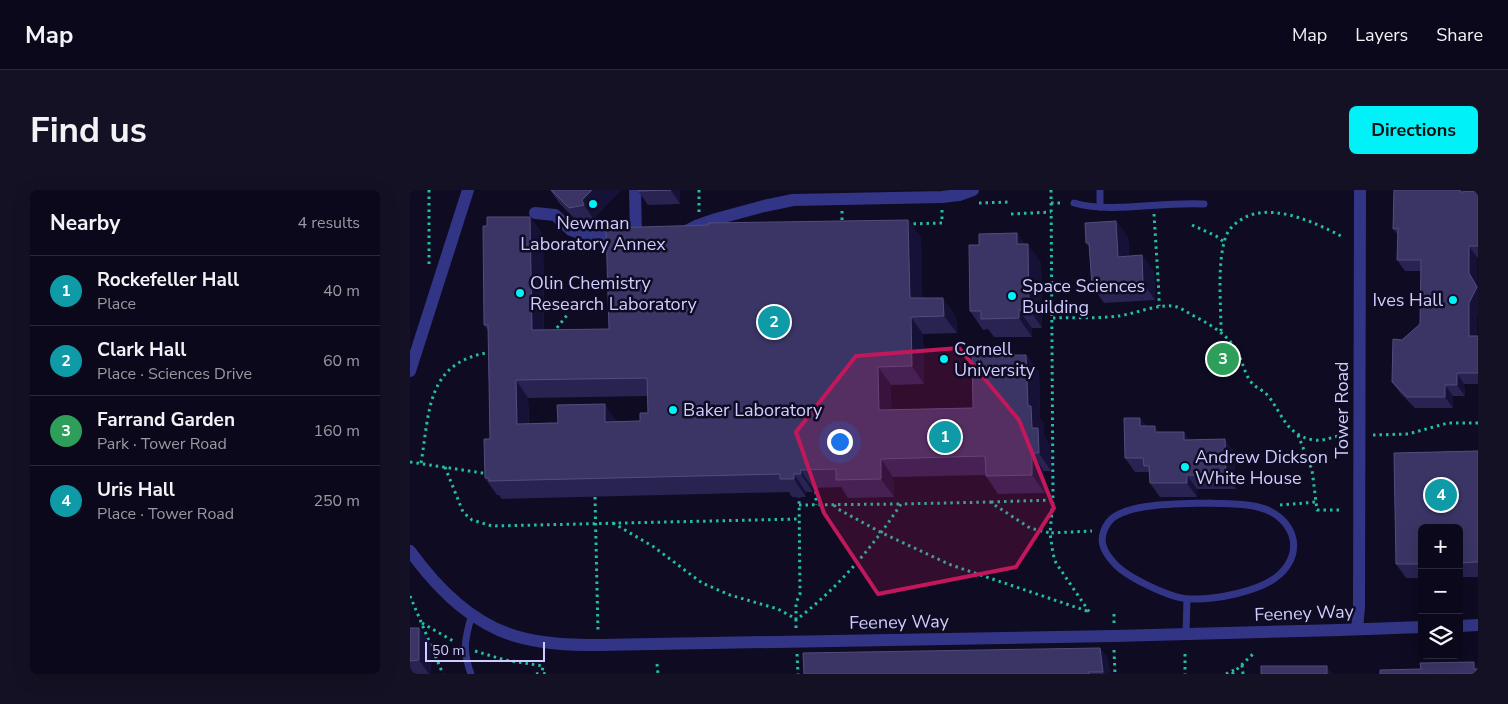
<!DOCTYPE html>
<html lang="en">
<head>
<meta charset="utf-8">
<style>
  body { margin:0; font-family:"Nunito Sans",sans-serif; background:#131123; color:#f1f3f6 }
  .controls { position:absolute; right:15px; bottom:15px; display:grid; overflow:hidden; border-radius:8px; box-shadow:0 5px 20px #0002 }
  .controls button { width:45px; height:45px; display:grid; place-items:center; padding:0; border:0; border-bottom:1px solid #2a2939; background:#0a081a; color:#f1f3f6; font:25px sans-serif }
  .scale { position:absolute; left:15px; bottom:12px; width:120px; box-sizing:border-box; padding-left:5px; border:2px solid #cfcdff; border-top:0; font-size:14px; line-height:18px; white-space:nowrap; color:#cfcdff; -webkit-text-stroke:4px #0e0b22; paint-order:stroke }
  .you { position:absolute; left:429px; top:251px; width:18px; height:18px; margin:-12px; border:4px solid #fff; border-radius:50%; background:#1a73e8; box-shadow:0 0 0 8px #1a73e833 }
  .badge { display:grid; place-items:center; width:32px; height:32px; border-radius:50%; background:#00f2f8; color:#fff; font-size:16px; font-weight:700 }
  .pin { position:absolute; translate:-50% -50%; border:2px solid #fff; box-shadow:0 1px 5px #0006 }
  .list { margin:0; padding:0; list-style:none }
  h2 { display:flex; justify-content:space-between; align-items:center; height:65px; margin:0; padding:0 20px; font-size:21px }
  h2 small { font-size:16px; font-weight:400; color:#999aa2 }
  .list li { display:grid; grid-template-columns:32px 1fr auto; gap:15px; align-items:center; box-sizing:border-box; height:70px; padding:0 20px; border-top:1px solid #2a2939 }
  .list b { display:block; font-size:19px; white-space:nowrap }
  .list p { margin:0; font-size:16px; white-space:nowrap; color:#999aa2 }
  .list em { font-size:16px; font-style:normal; color:#999aa2 }
  .icon { flex:none; width:28px; height:28px; fill:none; stroke:currentColor; stroke-width:2; stroke-linecap:round; stroke-linejoin:round }
  .map { position:relative; flex:none; width:1068px; height:484px; overflow:hidden; border-radius:8px }
  header { display:flex; align-items:center; gap:30px; box-sizing:border-box; height:70px; padding:0 25px; background:#0a081a; border-bottom:1px solid #2a2939 }
  header strong { font-size:24px }
  nav { display:flex; gap:28px; margin-inline-start:auto; font-size:18px }
  .intro { display:flex; align-items:center; justify-content:space-between; box-sizing:border-box; height:120px; padding:0 30px }
  h1 { margin:0; font-size:35px }
  .button { padding:12px 22px; border-radius:8px; background:#00f2f8; color:#111; font-size:18px; font-weight:700 }
  main { display:flex; gap:30px; padding:0 30px }
  aside { flex:1; background:#0a081a; border-radius:8px; box-shadow:0 5px 20px #0002 }
  .map>svg:first-child { display:block }
</style>
</head>
<body>
<header>
<strong>Map</strong>
<nav><a>Map</a><a>Layers</a><a>Share</a></nav>
</header>
<div class="intro"><h1>Find us</h1><a class="button">Directions</a></div>
<main>
<aside>
<h2>Nearby<small>4 results</small></h2>
<ul class="list">
<li><span class="badge" style="background:#0f9aa8">1</span><div><b>Rockefeller Hall</b><p>Place</p></div><em>40 m</em></li>
<li><span class="badge" style="background:#0f9aa8">2</span><div><b>Clark Hall</b><p>Place · Sciences Drive</p></div><em>60 m</em></li>
<li><span class="badge" style="background:#2e9e5b">3</span><div><b>Farrand Garden</b><p>Park · Tower Road</p></div><em>160 m</em></li>
<li><span class="badge" style="background:#0f9aa8">4</span><div><b>Uris Hall</b><p>Place · Tower Road</p></div><em>250 m</em></li>
</ul>
</aside>
<div class="map">
<svg width="1068" height="484" viewBox="0 0 1068 484">
  <rect width="100%" height="100%" fill="#0e0b22"/>
  <g fill="none" stroke-linecap="round" stroke-linejoin="round">
    <g stroke="#23bda8" stroke-width="3" stroke-dasharray="2.5 4" stroke-linecap="butt">
      <polyline points="289,0 289,22"/>
      <polyline points="641,0 643,310 640,343 682,341"/>
      <polyline points="569,13 601,12"/>
      <polyline points="641,13 653,13"/>
      <polyline points="432,21 432,35"/>
      <polyline points="601,24 641,22"/>
      <polyline points="744,24 749,104 749,116"/>
      <polyline points="497,34 532,33 532,19"/>
      <polyline points="782,35 806,46 814,52"/>
      <polyline points="19,74 19,0"/>
      <path d="M643,128C664,127 686,129 708,126C725,124 752,112 767,117C773,119 778,123 784,126C801,135 817,144 827,161C832,170 834,181 839,189C844,198 853,199 859,207C874,227 876,244 903,250C915,252 925,245 936,245"/>
      <path d="M811,141C811,113 807,76 815,49C817,41 823,35 829,31C858,10 904,32 931,46"/>
      <polyline points="146,144 146,139 158,124"/>
      <polyline points="888,245 902,280 907,320 929,320"/>
      <polyline points="963,245 998,244 1038,233 1068,233"/>
      <polyline points="0,272 79,284"/>
      <path d="M11,273C20,220 16,171 82,162"/>
      <polyline points="35,277 53,322 62,330 82,336 389,329"/>
      <polyline points="406,295 406,315"/>
      <polyline points="185,307 188,442"/>
      <polyline points="581,312 643,310"/>
      <polyline points="389,315 491,314"/>
      <polyline points="424,315 428,319 472,343 541,375 680,422"/>
      <polyline points="870,315 906,312"/>
      <polyline points="203,333 244,357 292,393 320,405 368,419 386,429"/>
      <polyline points="0,406 33,484"/>
      <polyline points="386,430 386,413 390,404 389,307"/>
      <polyline points="12,433 45,452"/>
      <polyline points="704,433 704,422"/>
      <path d="M386,438V430C428,398 462,358 491,314L580,312L620,338L640,343L643,364L646,373L680,423"/>
      <polyline points="704,460 705,484"/>
      <polyline points="65,461 95,470 133,476 132,483 136,484"/>
      <polyline points="387,464 388,484"/>
      <polyline points="775,464 775,484"/>
      <polyline points="247,474 248,484"/>
      <polyline points="832,475 833,484"/>
      <polyline points="126,484 132,483"/>
      <polyline points="816,484 824,480"/>
      <polyline points="822,484 844,463"/>
    </g>
    <g stroke="#323586" stroke-width="7">
      <polyline points="690,0 690,17"/>
      <path d="M664,13C703,24 752,11 794,14"/>
      <path d="M799,313C815,314 833,313 848,317C882,325 897,360 869,385C850,402 804,410 779,409C760,408 716,387 704,373C693,361 687,349 698,333C712,312 775,314 799,313Z"/>
      <polyline points="776,443 777,409"/>
      <path d="M61,484C52,460 55,448 62,424"/>
    </g>
    <g stroke="#323586" stroke-width="12">
      <polyline points="225,0 226,46"/>
      <polyline points="125,23 145,25 161,40 179,47 212,47"/>
      <polyline points="272,43 286,36 306,29 354,16 383,10 532,7 549,5 563,0"/>
    </g>
    <g stroke="#323586" stroke-width="12">
      <polyline points="0,181 58,0"/>
      <path d="M0,361C26,397 61,433 105,446C132,454 160,455 188,455L704,446L930,440L1012,437"/>
      <polyline points="1049,436 1068,435"/>
      <polyline points="947,439 949,417 950,0"/>
    </g>
  </g>
  <g fill="#292352" fill-rule="evenodd">
    <polygon points="140,0 211,0 185,27 186,33 172,36 150,14"/>
    <polygon points="228,0 270,0 270,14 238,15 228,1"/>
    <polygon points="984,0 1058,0 1058,2 1068,1 1068,67 1067,67 1067,94 1068,97 1068,123 1067,125 1067,146 1068,146 1068,194 1054,194 1055,206 1043,206 1043,218 1005,218 990,203 982,192 992,150 1010,134 1011,81 995,81 987,70 988,45 983,39"/>
    <path d="M120,27L133,45L134,140L199,139L498,30L511,48L512,108L546,126L547,143L513,144L514,194L481,195V220L563,218L616,165L629,182L630,229L634,234V246L640,256L641,281H634L635,303L588,304L576,286V285L483,287L484,307L438,308L431,297L403,298V302H396V307H382L379,302L92,309L89,305H87L75,288L80,249L78,140L74,135L77,36ZM237,206L238,223L230,231L119,233L118,208Z"/>
    <polygon points="706,31 718,48 719,66 732,65 744,82 745,110 694,113 682,96 680,58 676,53"/>
    <polygon points="607,43 614,54 631,73 632,138 622,138 622,147 584,147 578,139 573,140 560,121 569,55"/>
    <polygon points="730,228 736,236 750,242 774,242 779,250 815,249 824,263 826,299 787,299 787,307 750,307 740,293 740,284 738,282 725,282 715,268"/>
    <polygon points="1068,261 1068,387 1049,387 1049,338 1012,338 1012,388 996,388 986,374 984,263"/>
    <polygon points="0,437 0,438 9,438 21,455 21,484 0,484"/>
    <polygon points="690,458 698,469 700,484 394,484"/>
  </g>
  <g fill="#161237">
    <polygon points="182,0 211,0 185,27 186,33 174,15 172,10"/>
    <polygon points="261,0 270,0 270,14"/>
    <polygon points="1050,0 1058,0 1058,13 1050,2"/>
    <polygon points="120,27 133,45 134,158 122,140"/>
    <polygon points="498,30 511,48 513,126 500,108"/>
    <polygon points="706,31 718,48 720,84 708,67"/>
    <polygon points="607,43 618,59 618,54 631,73 632,138 619,119 607,54"/>
    <polygon points="1059,56 1067,67 1067,94 1068,97 1068,123 1067,125 1067,157 1059,146"/>
    <polygon points="732,65 744,82 745,110 733,93"/>
    <polygon points="533,108 546,126 547,143 534,126"/>
    <polygon points="609,120 622,138 622,147 609,128"/>
    <polygon points="501,127 513,144 514,194 502,176"/>
    <polygon points="616,165 629,182 630,229 634,234 634,246 640,256 641,281 629,263 622,238 618,216"/>
    <polygon points="468,177 481,195 482,238 469,220"/>
    <polygon points="1047,183 1054,194 1055,206 1047,195"/>
    <polygon points="106,190 118,208 119,251 107,234"/>
    <polygon points="1035,195 1043,206 1043,218 1035,207"/>
    <polygon points="195,214 207,232 195,232"/>
    <polygon points="730,228 740,242 730,236"/>
    <polygon points="745,236 755,250 745,242"/>
    <polygon points="774,242 784,256 774,250"/>
    <polygon points="815,249 824,263 826,299 816,285"/>
    <polygon points="622,263 634,281 635,303 622,285"/>
    <polygon points="471,269 483,287 484,307 471,289"/>
    <polygon points="390,280 403,298 403,302 391,284"/>
    <polygon points="384,284 396,302 396,307 384,289"/>
    <polygon points="777,285 787,299 787,307 777,293"/>
    <polygon points="9,438 21,455 21,484 19,484 9,470"/>
    <polygon points="690,458 698,469 700,484 695,484 693,482"/>
    <polygon points="1064,472 1068,478 1068,484 1064,479"/>
    <polygon points="917,476 923,484 917,484"/>
  </g>
  <g fill="#3a3565" stroke="#524d7d" fill-rule="evenodd">
    <polygon points="141,0 182,0 172,10 174,15 159,18"/>
    <polygon points="228,0 261,0 228,1"/>
    <polygon points="984,0 1050,0 1050,2 1068,1 1068,56 1059,56 1059,83 1067,97 1059,113 1059,146 1068,146 1068,183 1047,183 1047,195 1035,195 1035,207 997,207 982,192 983,149 992,150 1010,134 1011,70 987,70 988,38 983,39"/>
    <path d="M77,27H120L122,140L199,139L196,38L299,35L298,33L498,30L500,108H533L534,126L501,127L502,176L468,177L469,220L563,218L562,166L616,165L618,216H621L622,238H628L629,263H622V285L576,286L575,266L471,269V289L426,290V279L390,280L391,284H384V289H370V284L79,291V288H75L74,249H80L78,135H74L73,36H77ZM237,188L238,223H230V231L195,232V214L147,215L148,233L107,234L106,190Z"/>
    <polygon points="706,31 708,67 732,65 733,93 682,96 679,53 676,53 675,33"/>
    <polygon points="607,43 607,54 618,54 619,119 609,120 609,128 571,129 571,121 560,121 559,55 569,55 569,44"/>
    <polygon points="714,228 730,228 730,236 745,236 745,242 774,242 774,250 815,249 816,285 777,285 777,293 740,293 739,276 734,276 733,268 715,268"/>
    <polygon points="1068,261 1068,372 1049,373 1049,338 1012,338 1012,374 986,374 984,263"/>
    <polygon points="0,438 9,438 9,470 0,471"/>
    <polygon points="690,458 693,482 679,482 679,484 394,484 393,463"/>
    <polygon points="1064,472 1064,479 1068,479 1068,484 970,484 970,480 1011,479 1010,473"/>
    <rect x="851" y="476" width="66" height="8"/>
  </g>
  <path fill="#c2185b" fill-opacity="0.2" stroke="#c2185b" stroke-width="4" stroke-linejoin="round" d="M549,158L609,230L644,318L606,377L468,404L414,323L386,242L446,166Z"/>
  <g fill="#00f2f8" stroke="#0e0b22" stroke-width="2">
    <circle cx="183" cy="14" r="5"/>
    <circle cx="110" cy="103" r="5"/>
    <circle cx="602" cy="106" r="5"/>
    <circle cx="1043" cy="110" r="5"/>
    <circle cx="534" cy="169" r="5"/>
    <circle cx="263" cy="220" r="5"/>
    <circle cx="775" cy="277" r="5"/>
  </g>
  <g text-anchor="middle" stroke-width="5" stroke-linejoin="round" paint-order="stroke">
    <g font-size="18" fill="#cfcdff" stroke="#0e0b22" text-anchor="start">
      <text x="183" y="39" text-anchor="middle">Newman<tspan x="183" dy="21">Laboratory Annex</tspan></text>
      <text x="120" y="99">Olin Chemistry<tspan x="120" dy="21">Research Laboratory</tspan></text>
      <text x="612" y="102">Space Sciences<tspan x="612" dy="21">Building</tspan></text>
      <text x="1033" y="116" text-anchor="end">Ives Hall</text>
      <text x="544" y="165">Cornell<tspan x="544" dy="21">University</tspan></text>
      <text x="273" y="226">Baker Laboratory</text>
      <text x="785" y="273">Andrew Dickson<tspan x="785" dy="21">White House</tspan></text>
    </g>
    <g font-size="18" fill="#cfcdff" stroke="#0e0b22">
      <text transform="translate(932 220) rotate(-90)" y="6">Tower Road</text>
      <text transform="translate(894 423) rotate(-2)" y="6">Feeney Way</text>
      <text transform="translate(489 432) rotate(-1)" y="6">Feeney Way</text>
    </g>
  </g>
</svg>
<div class="controls">
<button>+</button>
<button>−</button>
<button><svg class="icon" aria-label="layers" viewBox="0 0 24 24"><path d="M12 4l9 5-9 5-9-5zM3 14l9 5 9-5"/></svg></button>
</div>
<div class="scale">50 m</div>
<div class="you"></div>
<div class="pin badge" style="left:535px;top:247px;background:#0f9aa8">1</div>
<div class="pin badge" style="left:364px;top:132px;background:#0f9aa8">2</div>
<div class="pin badge" style="left:813px;top:169px;background:#2e9e5b">3</div>
<div class="pin badge" style="left:1031px;top:305px;background:#0f9aa8">4</div>
</div>
</main>
</body>
</html>
